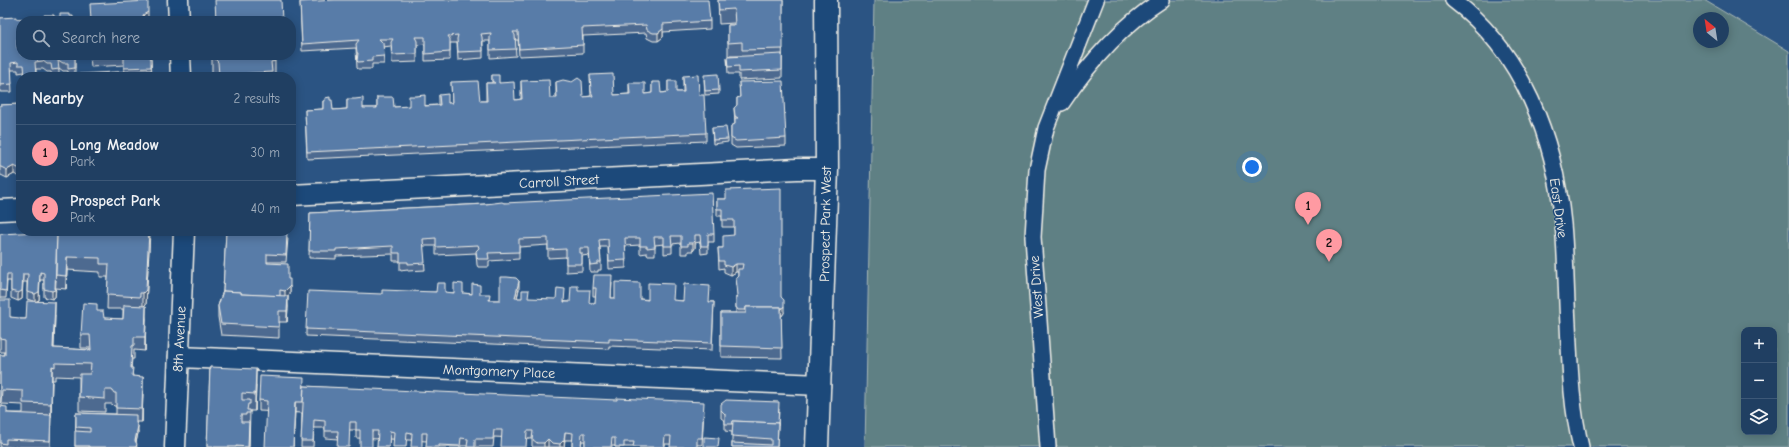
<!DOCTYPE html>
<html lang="en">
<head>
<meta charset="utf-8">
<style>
  body { margin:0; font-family:"Comic Neue",sans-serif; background:#2d4a6b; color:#f1f3f6 }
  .controls { position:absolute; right:12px; bottom:12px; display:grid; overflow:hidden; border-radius:8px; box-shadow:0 2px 10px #0003 }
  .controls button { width:36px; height:36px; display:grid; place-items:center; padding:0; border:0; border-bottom:1px solid #3d5877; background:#203f62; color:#f1f3f6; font:20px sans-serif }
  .compass { position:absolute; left:1693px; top:12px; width:36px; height:36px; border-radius:50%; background:#203f62; box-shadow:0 2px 10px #0003; rotate:330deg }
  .you { position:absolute; left:1252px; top:167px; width:14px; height:14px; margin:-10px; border:3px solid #fff; border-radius:50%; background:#1a73e8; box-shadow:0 0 0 6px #1a73e833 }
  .badge { display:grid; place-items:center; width:26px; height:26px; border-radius:50%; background:#ff9aa2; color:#111; font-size:13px; font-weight:700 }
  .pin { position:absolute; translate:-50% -33px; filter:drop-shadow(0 1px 2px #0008) }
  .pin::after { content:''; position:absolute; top:21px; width:14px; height:12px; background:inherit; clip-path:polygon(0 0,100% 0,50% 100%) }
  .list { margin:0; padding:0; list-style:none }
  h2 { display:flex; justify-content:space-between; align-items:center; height:52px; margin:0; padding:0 16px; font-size:17px }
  h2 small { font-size:13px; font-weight:400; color:#a2afbe }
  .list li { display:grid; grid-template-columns:26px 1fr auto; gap:12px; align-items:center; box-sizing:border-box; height:56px; padding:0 16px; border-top:1px solid #3d5877 }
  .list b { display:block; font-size:15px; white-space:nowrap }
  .list p { margin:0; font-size:13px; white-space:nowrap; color:#a2afbe }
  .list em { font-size:13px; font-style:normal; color:#a2afbe }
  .icon { flex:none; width:22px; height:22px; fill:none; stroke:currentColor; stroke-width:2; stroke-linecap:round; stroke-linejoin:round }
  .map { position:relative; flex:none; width:1789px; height:447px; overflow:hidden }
  .search { position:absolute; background:#203f62; box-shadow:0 2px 10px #0003; left:16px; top:16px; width:280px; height:44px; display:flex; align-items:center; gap:10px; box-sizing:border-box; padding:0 14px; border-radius:16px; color:#a2afbe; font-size:15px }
  .panel { position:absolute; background:#203f62; box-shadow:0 2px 10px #0003; left:16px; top:72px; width:280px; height:164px; border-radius:16px }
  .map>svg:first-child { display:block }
</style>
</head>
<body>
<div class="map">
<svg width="1789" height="447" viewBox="0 0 1789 447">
  <rect width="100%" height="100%" fill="#2b5483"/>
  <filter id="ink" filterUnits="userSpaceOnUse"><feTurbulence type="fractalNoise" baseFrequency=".025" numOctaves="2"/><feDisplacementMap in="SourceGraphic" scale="8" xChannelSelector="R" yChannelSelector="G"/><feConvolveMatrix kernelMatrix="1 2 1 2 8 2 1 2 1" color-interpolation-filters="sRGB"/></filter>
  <g filter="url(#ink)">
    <path fill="#5f8084" stroke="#aab8b6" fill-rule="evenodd" d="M874,0H1704L1789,51V447H865ZM1699,18H1723V42H1699ZM1744,330H1774V432H1744Z"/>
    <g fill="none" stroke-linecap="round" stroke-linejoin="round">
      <g stroke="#f4f1e8" stroke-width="18">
        <g id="pedestrian">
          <path d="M1453,0C1523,52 1555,140 1563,224C1566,257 1566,291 1568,324C1570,365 1571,407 1581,447"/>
          <path d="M1062,103C1089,63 1121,26 1162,0"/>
          <polyline points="1048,447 1033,237 1037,170 1046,128 1096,0"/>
        </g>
      </g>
      <g stroke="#f4f1e8" stroke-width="23">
        <g id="minor">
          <polyline points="178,0 179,21"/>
          <polyline points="180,55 181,77"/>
          <polyline points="291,195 797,169 827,169"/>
          <polyline points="0,210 21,209"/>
          <polyline points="179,357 820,385"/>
          <polyline points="175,447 184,231"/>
        </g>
      </g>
      <g stroke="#f4f1e8" stroke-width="25">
        <polyline id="tertiary" points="817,447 827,169 826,0"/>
      </g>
      <use href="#pedestrian" stroke="#1f4a7a" stroke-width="15"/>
      <use href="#minor" stroke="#1f4a7a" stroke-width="20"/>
      <use href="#tertiary" stroke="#1f4a7a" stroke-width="22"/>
    </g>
    <g fill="#4d6a90" stroke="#f4f1e8" fill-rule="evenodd">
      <polygon points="718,0 783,0 782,78 739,80 739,74 728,74 727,57 742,56 728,56 728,25 734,25 734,23 719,24"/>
      <polygon points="300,2 710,21 710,29 663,32 663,37 658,41 653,41 647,38 646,33 583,36 583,53 519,56 518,40 515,40 516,56 490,58 490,41 483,41 483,58 458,60 457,43 450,43 450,60 425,61 425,44 417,45 417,62 392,63 391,46 383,47 384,64 372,64 372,69 358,69 357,68 356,48 302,51"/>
      <polygon points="54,17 75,55 75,76 68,76 68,71 63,71 59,68 59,77 52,77 51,72 47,72 43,69 36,69 36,77 25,77 24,72 18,73 18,70 11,70 12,92 0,92 0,18 16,19"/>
      <polygon points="90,55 145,55 151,59 152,77 124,71 124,65 91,67"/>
      <polygon points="212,55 275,61 275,77 216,77 212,73"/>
      <polygon points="492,75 515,100 521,99 521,81 550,98 556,98 556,82 583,97 591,96 590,75 614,95 629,94 629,83 645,94 652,93 652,82 661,93 668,92 668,81 676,92 683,92 683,76 699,95 706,133 706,141 307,159 305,110 323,109 323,101 330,100 333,110 347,109 347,99 363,108 377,108 377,97 394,107 439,105 439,95 448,103 452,103 451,82 480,101 486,101 486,83 492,83"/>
      <polygon points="704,79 719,90 719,94 705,95"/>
      <polygon points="739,82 786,138 786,146 736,148 731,145 731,126 735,124 734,108 737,105 737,98 740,97"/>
      <polygon points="21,104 20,177 14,174 7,178 1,175 0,175 0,105"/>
      <polygon points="712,128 728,139 728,142 713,144"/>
      <polygon points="717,199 726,199 781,297 784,313 781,317 782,358 721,357 721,313 736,313 736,297 737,296 736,285 736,278 738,276 738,272 736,272 731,275 724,272 724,268 719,269 718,248 723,248 734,235 734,227 722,227 722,216 717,216"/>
      <polygon points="504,203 714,234 714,242 708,242 708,253 701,254 700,242 695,243 695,248 693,251 688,251 688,254 681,254 681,243 672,244 672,253 664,254 664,244 655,245 655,255 647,255 647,253 640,254 640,245 625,246 626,268 609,269 608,247 600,247 601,262 601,270 598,270 598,272 590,272 589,255 582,256 582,271 566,272 566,257 548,258 548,245 519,247 519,259 489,261 489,267 478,267 477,265 476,253 436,255 436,246 423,246 425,270 408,271 408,269 400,270 400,261 393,261 393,254 336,256 336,259 309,258 310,213"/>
      <path d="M150,231L146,304L144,306L146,319L145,351L134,350V359H132L131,368L133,376L143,390L142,422H136L138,433L136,443L137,447H75L76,413L116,414V406H114L112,404H105V412L79,411V377L55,376V380H52L50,447H0V355H5V352H0V300L10,317L20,319H26L33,301L27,299V282H23L22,299L18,301L11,298V281H7L6,298H0V234ZM67,270L100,272V277H108L107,309H123V319L104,318L97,311L81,335V348H90V350L54,348L55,315L36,301L39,300L40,280H44V297L52,299L55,297L56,288L66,289ZM2,404L23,405V413H7L2,406Z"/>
      <polygon points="226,231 288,238 286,262 267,262 267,263 290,286 290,294 287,296 288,307 287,322 279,322 279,338 221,335 218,317 218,306 223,291"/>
      <polygon points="612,283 611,298 714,302 712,350 609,346 609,349 306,336 306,329 382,294 436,292 480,294 490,300 500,300 519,289 517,298 570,302 578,290 589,303 595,303 596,296 593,296 593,288"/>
      <polygon points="210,367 256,386 255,411 250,411 249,447 207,447"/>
      <polygon points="304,386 704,410 702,445 665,444 665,447 615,447 615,446 612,446 611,447 585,447 585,441 582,441 581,447 572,447 572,440 565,440 564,447 533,447 532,446 532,439 494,437 493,447 467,447 467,446 461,446 461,447 426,447 427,441 390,439 389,447 377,447 378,439 356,438 356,430 350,430 338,439 325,438 325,428 314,428 313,447 301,447 302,413 259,411 259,400"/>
      <polygon points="779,409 777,447 732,447 732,432 725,431 725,421 721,418 721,410"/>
    </g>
    <g fill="#3e5676" stroke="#f4f1e8">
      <polygon points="148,12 148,21 143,21 143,15"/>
      <polygon points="663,29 663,37 658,41 658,33"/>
      <polygon points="14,166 14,174 7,178 7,170"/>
      <polygon points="149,231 150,232 146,304 143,307 143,293"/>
      <polygon points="695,241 695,248 693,251 693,243"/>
      <polygon points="67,257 67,270 66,289 66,276"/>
      <polygon points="736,264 736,272 731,275 731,267"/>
      <polygon points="40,272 39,300 35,302 35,294"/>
      <polygon points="23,274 22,299 18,301 18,293"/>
      <polygon points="56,280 55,297 52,299 52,291"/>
      <polygon points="519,281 519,289 515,305 515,298"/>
      <polygon points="290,286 290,294 285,298 285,291"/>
      <polygon points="288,296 288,307 287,322 287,311"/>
      <polygon points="55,302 55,315 53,362 53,348"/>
      <polygon points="146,306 146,319 145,351 145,337"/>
      <polygon points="784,306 784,313 781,317 781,310"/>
      <polygon points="52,366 52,380 51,418 51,404"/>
      <polygon points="256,369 256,386 255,411 255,394"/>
      <polygon points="143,377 143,390 142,422 142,409"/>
      <polygon points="295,402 295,413 293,447"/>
      <polygon points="249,422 249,447 248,447"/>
      <polygon points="138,426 138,433 135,447 135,441"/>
      <polygon points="565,432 564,447 560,447 560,444"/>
      <polygon points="548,439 548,447 544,447 544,443"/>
    </g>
    <g fill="#597ba8" stroke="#f4f1e8">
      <polygon points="215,0 281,0 282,21 216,21"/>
      <polygon points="335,0 708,0 710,21 663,24 663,29 658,33 653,33 647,30 646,25 582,28 583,45 519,49 518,32 513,32 515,35 516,49 490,50 490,37 491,33 481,34 482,37 483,51 458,52 457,39 458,35 448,36 450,39 450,52 425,54 425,37 415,37 417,41 417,54 392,55 391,42 393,39 379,39 383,43 384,56 372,57 372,61 358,62 357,61 358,53 357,53 356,44 359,40 302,44 300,2"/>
      <polygon points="718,0 783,0 783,49 742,50 742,42 728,43 728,25 735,25 734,9 719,10"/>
      <polygon points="148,1 148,12 143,15 144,21 91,21 90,4"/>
      <polygon points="60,14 70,14 70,16 73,16 73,21 21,21 21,47 21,39 17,39 17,48 21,47 21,55 75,55 75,68 68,69 68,63 63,63 58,60 59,69 52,70 51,64 47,64 43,61 35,62 36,77 25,77 24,65 18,65 18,62 11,63 12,84 0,85 0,18 16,17 16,19 40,18 44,17 44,15 54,15 54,17 60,17"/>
      <polygon points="782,54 782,70 739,72 739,66 728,67 727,57"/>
      <polygon points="91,55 113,55 91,56"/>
      <polygon points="124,55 148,55 151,59 151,67 124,68"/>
      <polygon points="212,55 275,55 275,61 271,62 272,72 219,75 218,62 212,56"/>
      <polygon points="151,70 152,77 79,77 79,74"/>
      <polygon points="613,74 614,95 630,94 629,83 645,83 645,94 652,93 652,82 660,82 661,93 668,92 668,81 676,81 676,92 684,92 683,76 698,75 699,95 704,95 706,133 307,152 305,110 323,109 323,101 325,101 325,98 330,97 330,100 332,100 333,110 347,109 347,99 355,99 363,98 363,108 377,108 377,97 393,97 394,107 409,106 409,96 416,96 425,95 425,106 440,105 439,95 448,94 448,103 452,103 451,82 478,81 480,101 487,101 486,83 495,83 492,81 492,75 499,75 499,83 514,82 515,100 522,99 521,81 549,80 550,98 557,98 556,82 563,80 572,82 578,78 582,81 583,97 593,96 591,91 590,75"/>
      <polygon points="718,74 719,90 705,91 704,75"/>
      <polygon points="783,81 786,138 736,141 731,138 731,126 735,124 735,118 738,118 735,116 734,108 737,105 737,98 740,97 739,82"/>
      <polygon points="21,104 21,169 20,169 14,166 7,170 1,167 0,167 0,105"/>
      <polygon points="726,127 728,139 713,140 712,128"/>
      <polygon points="781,188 781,297 784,300 784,306 781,310 781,307 746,307 746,310 738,310 736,307 736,297 738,295 736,278 738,276 738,269 742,269 743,264 736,264 731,267 724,265 724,261 719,261 718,248 723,248 723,236 734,235 734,220 722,220 722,209 717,209 717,199 726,199 726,190"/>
      <polygon points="712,193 714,234 708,234 708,246 701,246 700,235 695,235 695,241 693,243 688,243 688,246 681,246 681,236 671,236 672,246 664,246 664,237 654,237 655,247 647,248 647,246 640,246 640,238 625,238 626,260 609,261 608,239 599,240 601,262 598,262 598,264 590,265 589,248 580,248 580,253 582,253 582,264 566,264 566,249 548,250 548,238 519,239 519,252 488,253 489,259 478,259 477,258 476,251 479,248 478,245 436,247 436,238 423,239 425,263 408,264 408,262 400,262 400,253 393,253 393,246 336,249 336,251 309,251 310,213 486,204 502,202 504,203"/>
      <polygon points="57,231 149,231 146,290 143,293 140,293 140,297 107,295 109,264 100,264 100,258 67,257 66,276 56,275"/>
      <polygon points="57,231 55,290 52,291 44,289 44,273 40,272 39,292 35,294 27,292 28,274 23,274 22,291 18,293 11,291 11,274 7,274 6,291 0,290 0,234"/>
      <polygon points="226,231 287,231 286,255 267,254 267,263 288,264 288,279 290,279 290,286 285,291 280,290 280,296 241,294 241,292 223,291"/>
      <polygon points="594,275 612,275 611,298 615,298 615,282 640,283 640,299 648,300 648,283 674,284 673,300 683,301 684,284 710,286 709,302 714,302 712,343 609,339 609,342 306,329 308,291 382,294 382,290 436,292 437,283 445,283 445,292 454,293 454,283 463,284 463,293 472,294 472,284 480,285 480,294 490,294 489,300 500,300 500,277 507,277 516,278 519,281 515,298 522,298 522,290 529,290 528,298 556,299 557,288 565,289 564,302 570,302 571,286 578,286 578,290 590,290 589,303 595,303 596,288 593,288"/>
      <polygon points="223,291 241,292 241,294 288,296 287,311 279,311 279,327 221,324 218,306"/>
      <polygon points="0,300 10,300 10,317 20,318 20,319 26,319 27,301 55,302 53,348 91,350 90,335 81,335 83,303 97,304 97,311 103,311 104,318 123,319 124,305 146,306 145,337 134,337 134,345 132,346 131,368 133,368 132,376 143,377 142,409 116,408 116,393 114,393 112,390 105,390 105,399 79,397 80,374 90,374 91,364 55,363 55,367 52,366 51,404 23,403 23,391 2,390 1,403 0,403 0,355 5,355 5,339 0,338"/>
      <polygon points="746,307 781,307 782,348 721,346 721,313 746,313"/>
      <polygon points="210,367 256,369 255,394 242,393 242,400 250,400 250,404 248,404 247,410 250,410 250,413 246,413 246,415 241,415 241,422 249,422 248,447 236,446 236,447 207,447"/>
      <polygon points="260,376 304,378 303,402 295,402 293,447 265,447 267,401 259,400"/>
      <polygon points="304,386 617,400 617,398 704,402 702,438 697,438 697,447 670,447 671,436 665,436 664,447 633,447 634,442 624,442 624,447 615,447 615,438 612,438 611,447 585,447 585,433 582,433 581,447 572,446 573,433 565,432 564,440 560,444 552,443 548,439 544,443 537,443 532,439 533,431 527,431 526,447 501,447 502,430 494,430 493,439 475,439 475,447 467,447 468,439 461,438 460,446 439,445 439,447 426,447 427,433 422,433 422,447 411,447 412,433 407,432 406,447 393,447 394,432 390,431 389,447 377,447 378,431 372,431 372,447 360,447 360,430 356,430 356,422 350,422 349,447 337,447 338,431 325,431 325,421 314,420 313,441 301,441"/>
      <polygon points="726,400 779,402 778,426 778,423 733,421 733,424 725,424 725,414 721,410 721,404"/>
      <polygon points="0,406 7,407 7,413 51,415 50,441 6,439 6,444 0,443"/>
      <polygon points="76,413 136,415 136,423 138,426 135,441 137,444 136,447 89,447 89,446 75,446 75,431 90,432 90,428 76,427"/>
      <polygon points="733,421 778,423 777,447 732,447 732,443 771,445 771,439 732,436"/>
      <polygon points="704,437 719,438 718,447 704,447"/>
    </g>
  </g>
  <g text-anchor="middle" stroke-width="3" stroke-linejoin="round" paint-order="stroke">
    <g font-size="14" fill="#f4f1e8" stroke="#1f4a7a">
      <text transform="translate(559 181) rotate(-3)" y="5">Carroll Street</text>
      <text transform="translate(1559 208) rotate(82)" y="5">East Drive</text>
      <text transform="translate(825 224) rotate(-89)" y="5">Prospect Park West</text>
      <text transform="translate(1036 287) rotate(-94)" y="5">West Drive</text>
      <text transform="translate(179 339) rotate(-87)" y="5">8th Avenue</text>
      <text transform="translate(499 371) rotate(2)" y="5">Montgomery Place</text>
    </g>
  </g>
</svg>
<div class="controls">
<button>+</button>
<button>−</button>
<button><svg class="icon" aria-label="layers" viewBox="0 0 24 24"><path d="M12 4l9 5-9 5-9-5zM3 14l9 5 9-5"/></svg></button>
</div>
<svg class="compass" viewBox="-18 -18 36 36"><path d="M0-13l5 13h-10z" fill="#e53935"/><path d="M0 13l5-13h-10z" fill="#a2afbe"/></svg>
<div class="you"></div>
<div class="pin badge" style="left:1308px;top:225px">1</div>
<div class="pin badge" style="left:1329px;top:262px">2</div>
<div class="search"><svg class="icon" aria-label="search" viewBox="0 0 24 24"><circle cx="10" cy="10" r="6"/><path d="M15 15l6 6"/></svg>Search here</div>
<section class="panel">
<h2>Nearby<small>2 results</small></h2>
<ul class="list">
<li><span class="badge">1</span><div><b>Long Meadow</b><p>Park</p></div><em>30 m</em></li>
<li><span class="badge">2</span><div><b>Prospect Park</b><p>Park</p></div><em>40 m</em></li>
</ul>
</section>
</div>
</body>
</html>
